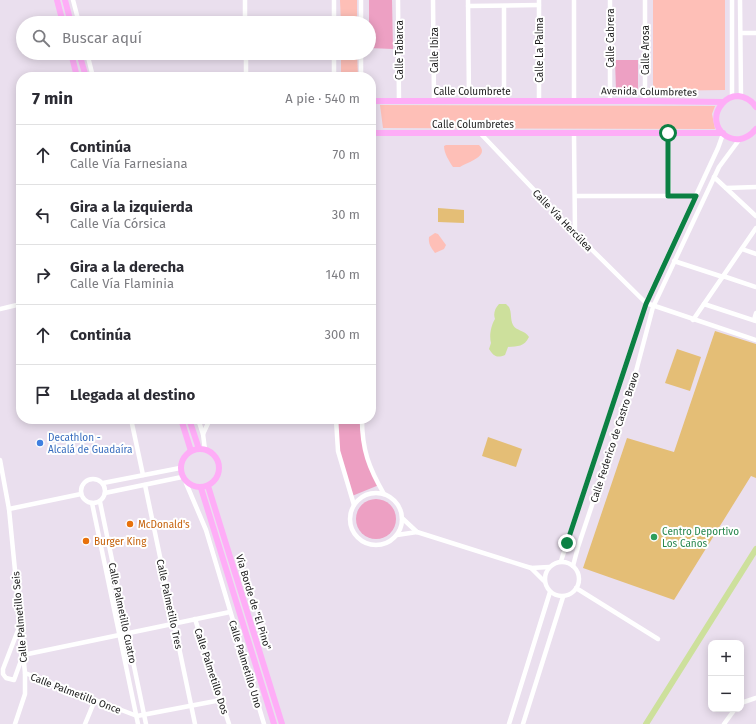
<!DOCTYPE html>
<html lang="es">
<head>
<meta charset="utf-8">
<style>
  body { margin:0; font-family:"Fira Sans",sans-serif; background:#f2f2f3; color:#2b2b33 }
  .controls { position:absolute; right:12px; bottom:12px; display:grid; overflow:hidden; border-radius:8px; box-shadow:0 2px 10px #0003 }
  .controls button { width:36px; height:36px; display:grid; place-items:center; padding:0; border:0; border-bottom:1px solid #e1e1e2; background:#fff; color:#2b2b33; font:20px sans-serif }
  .stop { position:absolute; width:12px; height:12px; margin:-9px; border:3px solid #0b8043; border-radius:50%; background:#fff }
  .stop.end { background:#0b8043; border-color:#fff; box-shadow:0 1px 4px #0008 }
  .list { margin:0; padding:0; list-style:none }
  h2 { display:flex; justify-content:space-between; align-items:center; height:52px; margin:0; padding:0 16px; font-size:17px }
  h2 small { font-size:13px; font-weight:400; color:#7c7c81 }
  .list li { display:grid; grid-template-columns:26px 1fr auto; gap:12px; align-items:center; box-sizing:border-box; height:60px; padding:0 16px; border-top:1px solid #e1e1e2 }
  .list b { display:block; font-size:15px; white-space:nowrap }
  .list p { margin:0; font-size:13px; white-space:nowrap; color:#7c7c81 }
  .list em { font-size:13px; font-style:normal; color:#7c7c81 }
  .icon { flex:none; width:22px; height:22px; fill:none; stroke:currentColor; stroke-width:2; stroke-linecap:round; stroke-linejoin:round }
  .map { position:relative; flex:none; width:756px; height:724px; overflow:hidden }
  .search { position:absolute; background:#fff; box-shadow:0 2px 10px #0003; left:16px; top:16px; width:360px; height:44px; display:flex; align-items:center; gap:10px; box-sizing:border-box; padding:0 14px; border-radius:22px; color:#7c7c81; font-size:15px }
  .panel { position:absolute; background:#fff; box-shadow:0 2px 10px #0003; left:16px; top:72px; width:360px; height:352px; border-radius:16px }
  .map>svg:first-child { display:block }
</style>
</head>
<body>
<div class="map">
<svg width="756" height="724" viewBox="0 0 756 724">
  <rect width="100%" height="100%" fill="#eadfee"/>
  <g fill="#eda0c3">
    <polygon points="369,0 392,0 393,49 369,48"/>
    <polygon points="615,60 638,60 638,90 616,90"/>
    <polygon points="336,419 362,419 365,453 379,485 352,496 338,451"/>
    <circle cx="376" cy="519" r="20"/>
  </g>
  <g fill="#febfb7">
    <polygon points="340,0 357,0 357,23 341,23"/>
    <polygon points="653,0 725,0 725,90 653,91"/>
    <polygon points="341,53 357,53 358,77 341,77"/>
    <polygon points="380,105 715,106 712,114 715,129 383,128"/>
    <path d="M446,145H479C490,156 468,162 460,167H453C449,161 444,153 444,146Z"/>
    <path d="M435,233L438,234L446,245L444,249L435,253C431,248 428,243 429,237Z"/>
  </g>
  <g fill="#e4be76">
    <polygon points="438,208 464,210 464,223 438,222"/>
    <polygon points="715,331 756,344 756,478 751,476 674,600 583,568 627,438 674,452"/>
    <polygon points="677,349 701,357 690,391 665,383"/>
    <polygon points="488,437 522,449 516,467 482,456"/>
  </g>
  <path fill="#cde09c" d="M499,304H506L509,307C512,313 510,319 513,325C516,331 525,330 529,337C524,347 518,346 508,347L505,355C496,359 493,355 489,349L491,343C489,336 491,325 495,319C493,314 495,308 499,304Z"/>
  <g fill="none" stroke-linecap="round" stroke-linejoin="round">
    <polyline stroke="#cde09c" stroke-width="6" points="646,724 756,549"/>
    <g stroke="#fff" stroke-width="4.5">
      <polyline points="73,0 79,23"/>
      <polyline points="245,0 245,23"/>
      <polyline points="334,0 334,23"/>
      <polyline points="398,0 399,101"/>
      <polyline points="433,0 434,101"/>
      <polyline points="468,0 469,101"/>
      <polyline points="539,0 539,100"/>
      <polyline points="574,0 574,100"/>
      <polyline points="610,0 610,100"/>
      <polyline points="645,0 645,101"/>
      <polyline points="740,0 741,97"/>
      <polyline points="468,6 539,5"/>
      <polyline points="361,23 361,0"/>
      <polyline points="741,33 756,33"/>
      <polyline points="87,53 93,77"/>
      <polyline points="246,53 246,77"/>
      <polyline points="334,53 334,77"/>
      <polyline points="361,77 361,53"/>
      <polyline points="732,97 732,0"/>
      <polyline points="504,101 504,6"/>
      <polyline points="668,133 669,196"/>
      <polyline points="481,134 575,233 646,303 756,340"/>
      <polyline points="574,134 575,233"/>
      <polyline points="714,177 756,216"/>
      <polyline points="726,188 756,187"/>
      <polyline points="575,196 696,196"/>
      <polyline points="742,249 756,254"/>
      <polyline points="674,261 723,277"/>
      <polyline points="723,276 756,287"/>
      <polyline points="704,304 756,321"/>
      <polyline points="0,309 21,304"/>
      <polyline points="693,320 756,228"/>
      <polyline points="754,320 756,313"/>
      <polyline points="131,419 143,475"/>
      <polyline points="198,419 203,434 205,450"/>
      <polyline points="336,419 338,451 354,505"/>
      <path d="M362,419C362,450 369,468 384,494"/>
      <polyline points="203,434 210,419"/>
      <polyline points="0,460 9,509 25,673 25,694 15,724"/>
      <circle cx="93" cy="491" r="12"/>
      <polyline points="103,483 180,468"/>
      <polyline points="186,483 206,530 264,724"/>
      <polyline points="145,485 195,724"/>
      <polyline points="105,493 182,477"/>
      <circle cx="376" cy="519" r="26"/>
      <polyline points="100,502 146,724"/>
      <polyline points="92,503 138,724"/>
      <polyline points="9,509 81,494"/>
      <polyline points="402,518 417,532"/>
      <polyline points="397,535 417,532 531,568 549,567"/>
      <polyline points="561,561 646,303 718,148 723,134"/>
      <circle cx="562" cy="579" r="17"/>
      <polyline points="573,566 578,547 634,379 653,307 719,167 739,140"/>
      <polyline points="531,568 544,581"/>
      <polyline points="576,588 658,639"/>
      <polyline points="195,619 229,724"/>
      <polyline points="20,625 3,669 3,674 6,678 14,680 23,655 230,612"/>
      <polyline points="25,673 137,716 221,700"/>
      <polyline points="741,703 756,698"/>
      <polyline points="85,724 95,700"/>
      <polyline points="509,724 550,592"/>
      <polyline points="523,724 563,597"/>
      <polyline points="724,724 735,709"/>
    </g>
    <g stroke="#feadf7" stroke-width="6">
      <polyline points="57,0 63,23"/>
      <polyline points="65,0 71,23"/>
      <polyline points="71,53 77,77"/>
      <polyline points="79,53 86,77"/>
      <polyline points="371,101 645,101 723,102"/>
      <path d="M756,107C752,101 746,97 738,96C732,96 726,99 722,104C703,126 735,155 756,129"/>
      <polyline points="371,111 371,123"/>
      <polyline points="371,133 723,133"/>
      <polyline points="181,419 191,451"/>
      <polyline points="189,419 199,449"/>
      <circle cx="200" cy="468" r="19"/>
      <polyline points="208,486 282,724"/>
      <polyline points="201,488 274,724"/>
    </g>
  </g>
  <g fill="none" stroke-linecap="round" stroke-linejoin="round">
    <polyline stroke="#0b8043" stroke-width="5" points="567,543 646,304 696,196 668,196 668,133"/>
  </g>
  <circle fill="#3f7fe0" stroke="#fff" stroke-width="1.5" cx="40" cy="443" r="4"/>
  <g fill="#e8710a" stroke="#fff" stroke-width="1.5">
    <circle cx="130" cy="524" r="4"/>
    <circle cx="86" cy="541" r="4"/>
  </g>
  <circle fill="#2e9e5b" stroke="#fff" stroke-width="1.5" cx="654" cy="537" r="4"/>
  <g text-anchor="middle" stroke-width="4" stroke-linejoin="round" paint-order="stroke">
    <g font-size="10" fill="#1b1b1b" stroke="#fff">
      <text transform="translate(610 38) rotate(-90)" y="4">Calle Cabrera</text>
      <text transform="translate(399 50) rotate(-90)" y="4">Calle Tabarca</text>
      <text transform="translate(434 50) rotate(-90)" y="4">Calle Ibiza</text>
      <text transform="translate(539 50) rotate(-90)" y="4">Calle La Palma</text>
      <text transform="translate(645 50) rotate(-90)" y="4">Calle Arosa</text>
      <text x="472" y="95">Calle Columbrete</text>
      <text transform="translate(649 91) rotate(1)" y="4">Avenida Columbretes</text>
      <text x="473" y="128">Calle Columbretes</text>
      <text transform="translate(563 220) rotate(46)" y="4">Calle Vía Hercúlea</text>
      <text transform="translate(614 437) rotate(-72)" y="4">Calle Federico de Castro Bravo</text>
      <text transform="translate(254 602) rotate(73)" y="4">Vía Borde de "El Pino"</text>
      <text transform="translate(170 604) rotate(78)" y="4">Calle Palmetillo Tres</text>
      <text transform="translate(123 613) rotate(78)" y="4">Calle Palmetillo Cuatro</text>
      <text transform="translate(19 617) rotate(-95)" y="4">Calle Palmetillo Seis</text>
      <text transform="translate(246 664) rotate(73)" y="4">Calle Palmetillo Uno</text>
      <text transform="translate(212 671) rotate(72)" y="4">Calle Palmetillo Dos</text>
      <text transform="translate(76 693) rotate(21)" y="4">Calle Palmetillo Once</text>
    </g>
    <g font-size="10" fill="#366cbe" stroke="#fff" text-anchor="start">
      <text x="48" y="441">Decathlon -<tspan x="48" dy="12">Alcalá de Guadaíra</tspan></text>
    </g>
    <g font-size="10" fill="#c56008" stroke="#fff" text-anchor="start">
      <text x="138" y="528">McDonald's</text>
      <text x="94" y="545">Burger King</text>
    </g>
    <g font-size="10" fill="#27864d" stroke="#fff" text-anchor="start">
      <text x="662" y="535">Centro Deportivo<tspan x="662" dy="12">Los Caños</tspan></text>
    </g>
  </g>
</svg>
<div class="controls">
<button>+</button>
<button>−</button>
</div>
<div class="stop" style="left:668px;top:133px"></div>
<div class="stop end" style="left:567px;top:543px"></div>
<div class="search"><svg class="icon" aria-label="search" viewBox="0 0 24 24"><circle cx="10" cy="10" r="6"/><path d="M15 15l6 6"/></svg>Buscar aquí</div>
<section class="panel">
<h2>7 min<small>A pie · 540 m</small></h2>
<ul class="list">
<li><svg class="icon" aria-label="ahead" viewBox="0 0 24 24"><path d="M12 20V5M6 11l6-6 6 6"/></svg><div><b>Continúa</b><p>Calle Vía Farnesiana</p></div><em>70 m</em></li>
<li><svg class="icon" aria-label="left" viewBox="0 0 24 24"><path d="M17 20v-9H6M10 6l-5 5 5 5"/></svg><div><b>Gira a la izquierda</b><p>Calle Vía Córsica</p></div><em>30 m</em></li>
<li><svg class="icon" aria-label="right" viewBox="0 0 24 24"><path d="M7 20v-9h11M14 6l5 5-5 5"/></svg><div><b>Gira a la derecha</b><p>Calle Vía Flaminia</p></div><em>140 m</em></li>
<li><svg class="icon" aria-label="ahead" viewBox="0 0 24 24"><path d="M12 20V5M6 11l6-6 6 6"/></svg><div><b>Continúa</b></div><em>300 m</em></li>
<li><svg class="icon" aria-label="arrive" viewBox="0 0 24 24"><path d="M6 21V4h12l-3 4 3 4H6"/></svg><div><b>Llegada al destino</b></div></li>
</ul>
</section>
</div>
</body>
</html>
